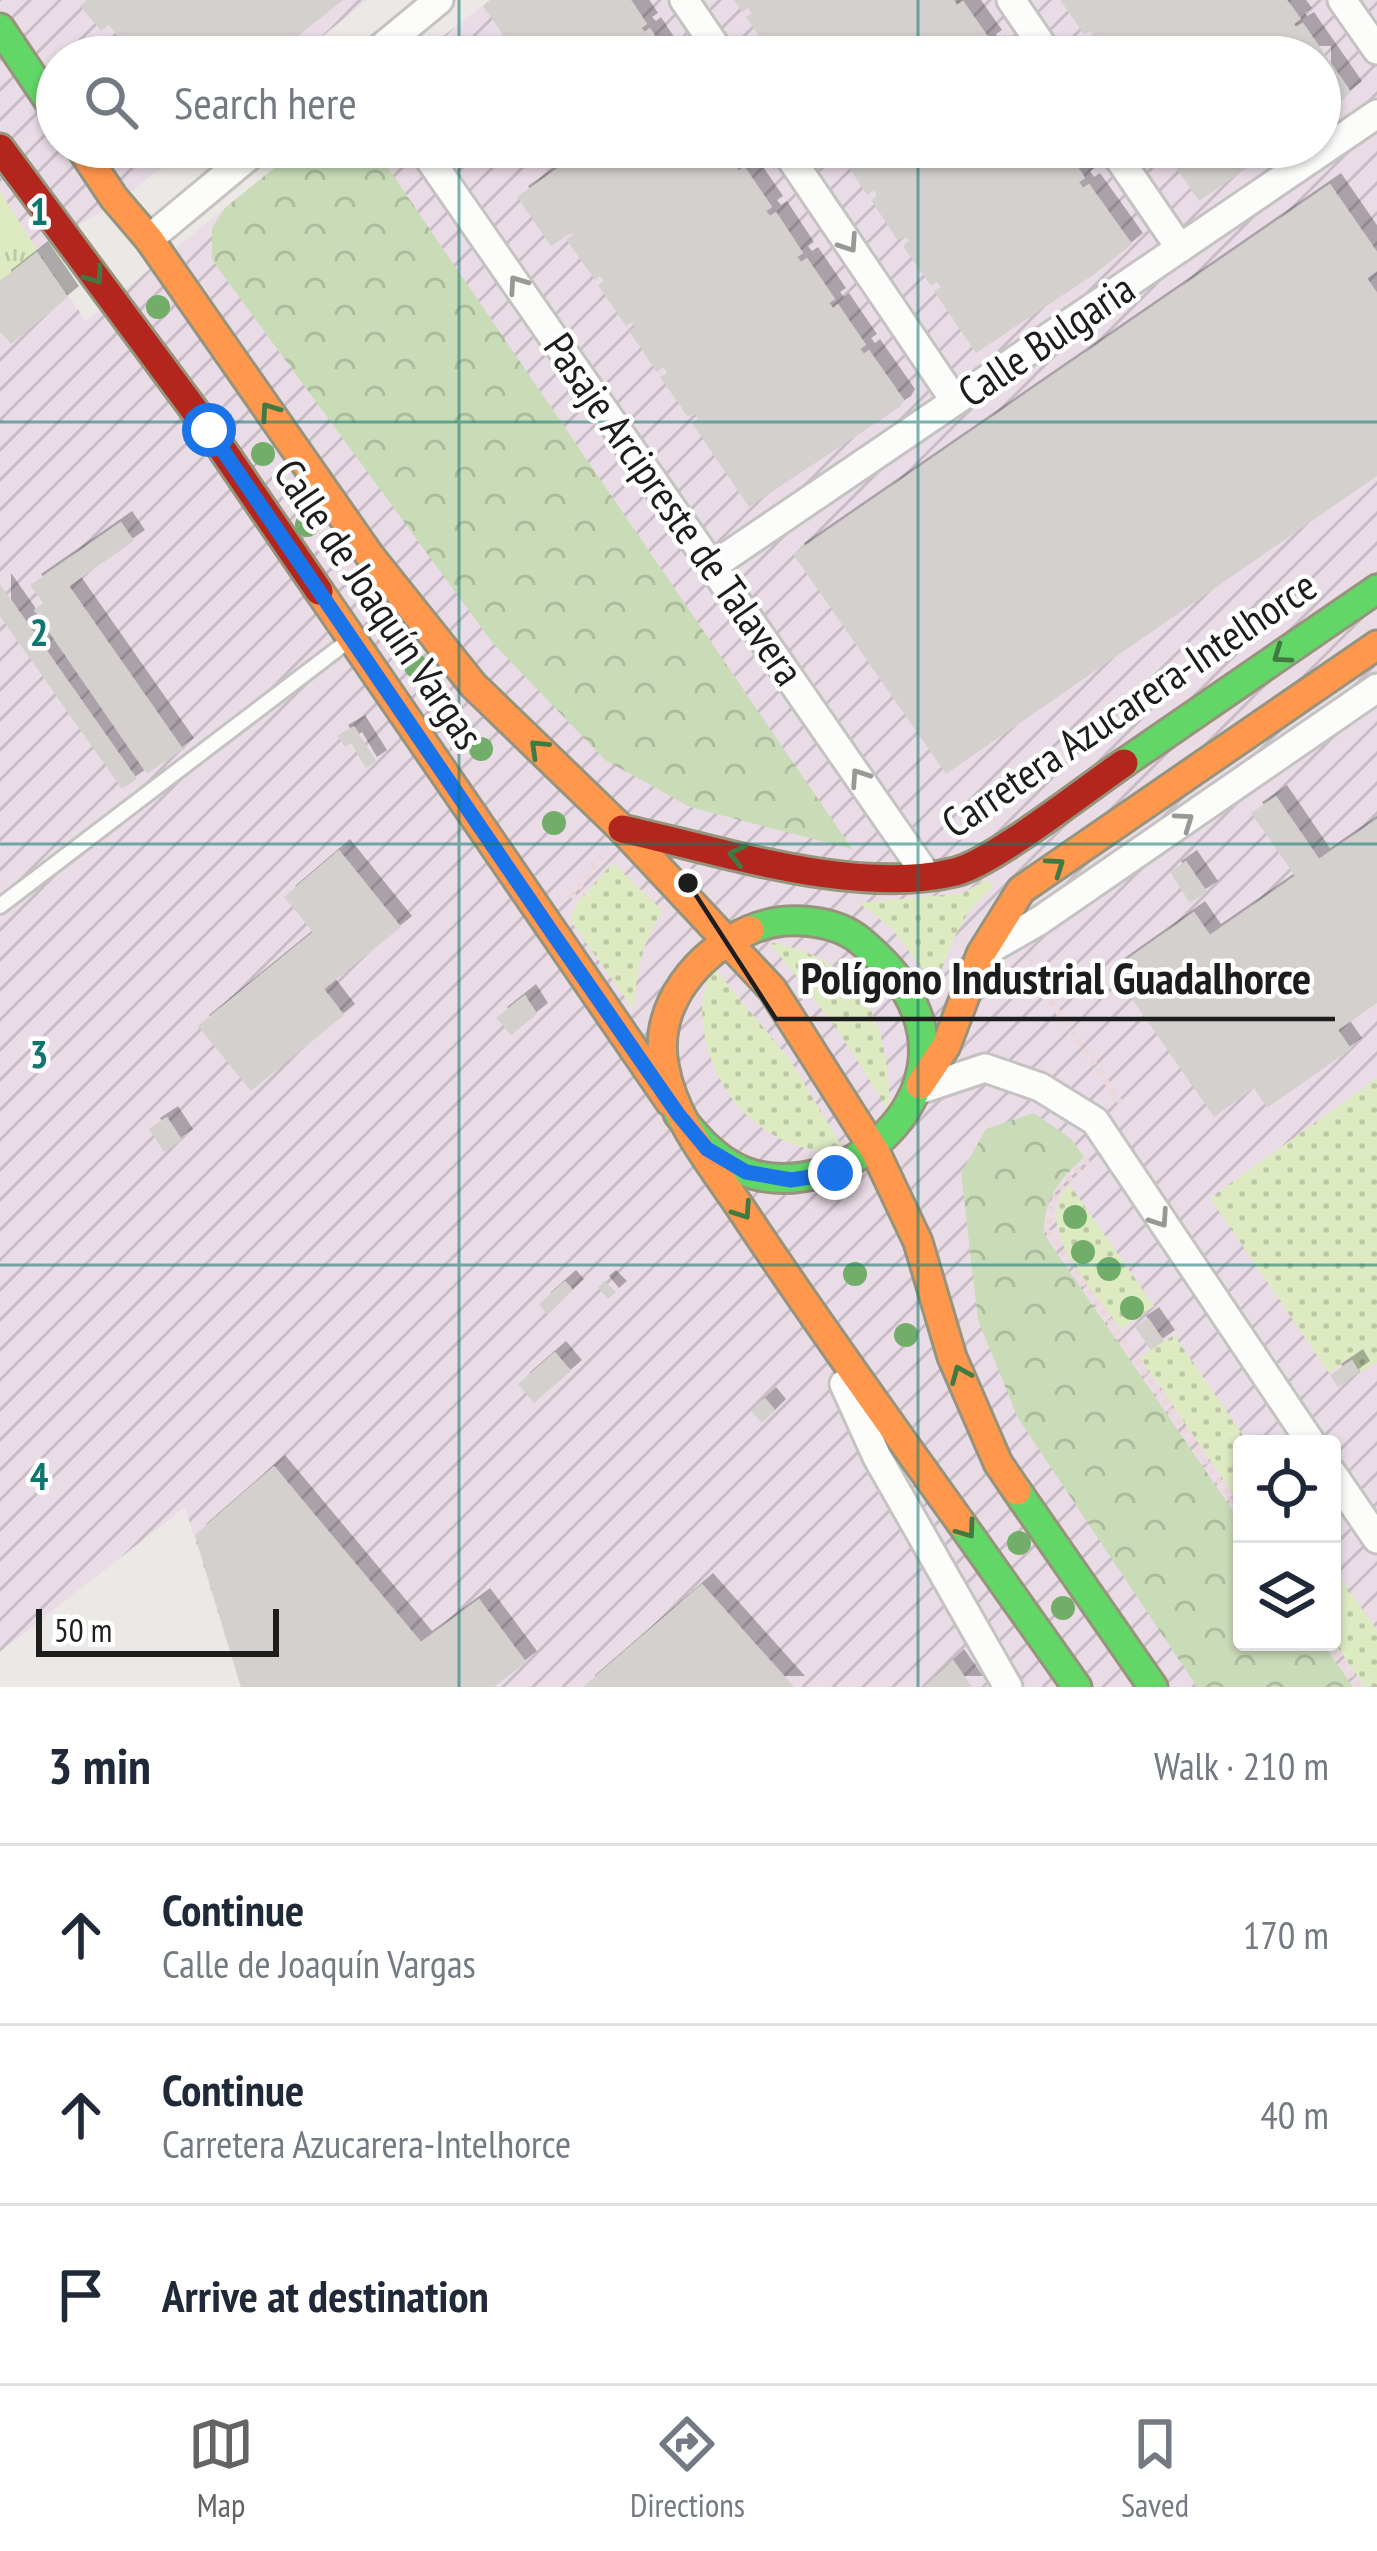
<!DOCTYPE html>
<html lang="en">
<head>
<meta charset="utf-8">
<style>
  body { margin:0; font-family:"PT Sans Narrow",sans-serif; background:#f6f6f7; color:#1f2937 }
  .controls { position:absolute; right:36px; bottom:36px; display:grid; overflow:hidden; border-radius:12px; box-shadow:0 3px 9px #0004 }
  .controls button { width:108px; height:108px; display:grid; place-items:center; padding:0; border:0; border-bottom:3px solid #e0e1e3; background:#fff; color:#1f2937; font:60px sans-serif }
  .scale { position:absolute; left:36px; bottom:30px; width:243px; box-sizing:border-box; padding-left:12px; border:6px solid #1d1d1d; border-top:0; font-size:33px; line-height:42px; white-space:nowrap; color:#1d1d1d; -webkit-text-stroke:9px #fff; paint-order:stroke }
  .stop { position:absolute; width:36px; height:36px; margin:-27px; border:9px solid #1a73e8; border-radius:50%; background:#fff }
  .stop.end { background:#1a73e8; border-color:#fff; box-shadow:0 3px 12px #0008 }
  .list { margin:0; padding:0; list-style:none }
  h2 { display:flex; justify-content:space-between; align-items:center; height:156px; margin:0; padding:0 48px; font-size:51px }
  h2 small { font-size:39px; font-weight:400; color:#747a83 }
  .list li { display:grid; grid-template-columns:78px 1fr auto; gap:36px; align-items:center; box-sizing:border-box; height:180px; padding:0 48px; border-top:3px solid #e0e1e3 }
  .list b { display:block; font-size:45px; white-space:nowrap }
  .list p { margin:0; font-size:39px; white-space:nowrap; color:#747a83 }
  .list em { font-size:39px; font-style:normal; color:#747a83 }
  .icon { flex:none; width:66px; height:66px; fill:none; stroke:currentColor; stroke-width:2; stroke-linecap:round; stroke-linejoin:round }
  .map { position:relative; flex:none; width:1377px; height:1687px; overflow:hidden }
  .search { position:absolute; background:#fff; box-shadow:0 3px 9px #0004; left:36px; right:36px; top:36px; height:132px; display:flex; align-items:center; gap:30px; box-sizing:border-box; padding:0 42px; border-radius:66px; color:#747a83; font-size:45px }
  .sheet { height:696px; background:#fff }
  nav { display:flex; justify-content:space-around; align-items:center; box-sizing:border-box; height:168px; border-top:3px solid #e0e1e3; background:#fff; font-size:33px; color:#747a83 }
  nav a { display:grid; justify-items:center; gap:6px }
  nav .on { color:#656463 }
  .map>svg:first-child { display:block }
</style>
</head>
<body>
<div class="map">
<svg width="1377" height="1687" viewBox="0 0 1377 1687">
  <defs>
    <pattern id="industrial-furrows" width="10" height="10" patternUnits="userSpaceOnUse" patternTransform="scale(3)"><rect width="10" height="10" fill="#e9dce6"/><path d="M-1 1l2-2M0 10L10 0M9 11l2-2" fill="none" stroke="#c7bcc5"/></pattern>
    <pattern id="grass-tufts" width="24" height="20" patternUnits="userSpaceOnUse" patternTransform="scale(3)"><rect width="24" height="20" fill="#ddeac2"/><path d="M3 7l-1-3M5 7V3M7 7l1-3M15 17l-1-3M17 17v-4M19 17l1-3" fill="none" stroke="#bdc8a6"/></pattern>
    <pattern id="forest-crowns" width="20" height="18" patternUnits="userSpaceOnUse" patternTransform="scale(3)"><rect width="20" height="18" fill="#cadbb8"/><path d="M2 6a3 3 0 1 1 6 0M12 15a3 3 0 1 1 6 0" fill="none" stroke="#adbc9e"/></pattern>
    <pattern id="garden-dots" width="8" height="8" patternUnits="userSpaceOnUse" patternTransform="scale(3)"><rect width="8" height="8" fill="#ddeac2"/><path d="M2 2h.1M6 6h.1" fill="none" stroke="#bdc8a6" stroke-width="1.8" stroke-linecap="round"/></pattern>
    <filter id="shadow"><feDropShadow dx="11" dy="-11" stdDeviation="0" flood-color="#0004"/></filter>
  </defs>
  <rect width="100%" height="100%" fill="#ebe8e5"/>
  <path fill="url(#industrial-furrows)" fill-rule="evenodd" d="M0,0H367L297,57H57V147H186L129,194L38,251L86,321L300,147H1320V57H416L490,0H1377V1687H241L185,1507L0,1652ZM1242,1444H1332V1642H1242Z"/>
  <polygon fill="url(#grass-tufts)" points="0,191 38,251 0,282"/>
  <g fill="url(#forest-crowns)">
    <polygon points="300,147 383,147 393,158 386,165 852,849 690,807 605,760 492,642 212,260 212,228 225,208"/>
    <path d="M1034,1113L1071,1139L1084,1157C1058,1181 1044,1198 1044,1234L1242,1524V1642H1322L1353,1687H1197L1018,1418L978,1320L961,1173L986,1129Z"/>
  </g>
  <g fill="url(#garden-dots)">
    <path d="M613,863L663,911C642,943 636,972 634,1010L570,920L575,905Z"/>
    <path d="M987,879L993,887C960,914 949,947 936,987L892,929L859,903L963,893Z"/>
    <path d="M768,942C867,959 889,1025 890,1115C856,1053 815,996 768,942Z"/>
    <path d="M712,965L790,1060L846,1153C765,1155 705,1092 702,1011C702,997 708,980 712,965Z"/>
    <polygon points="1377,1078 1377,1362 1361,1372 1351,1358 1329,1373 1210,1198"/>
    <path d="M1070,1185L1154,1306L1121,1329C1096,1293 1027,1225 1070,1185Z"/>
    <polygon points="1174,1335 1249,1444 1242,1444 1242,1507 1140,1357"/>
    <polygon points="1332,1565 1377,1630 1377,1687 1365,1687 1332,1639"/>
  </g>
  <g fill="#d3d0ce" filter="url(#shadow)">
    <polygon points="87,0 343,0 272,57 135,57 109,25 101,31 80,6"/>
    <polygon points="490,0 631,0 647,24 641,28 645,32 650,28 669,57 518,57 483,6"/>
    <polygon points="734,0 954,0 957,5 963,1 991,41 985,45 988,50 994,46 1002,57 782,57 780,54 773,57 746,17 752,13 748,8 742,12"/>
    <polygon points="1060,0 1287,0 1301,19 1294,24 1296,27 1303,23 1351,92 1320,117 1320,57 1099,57 1086,39 1093,34 1090,31 1084,34"/>
    <polygon points="580,147 731,147 741,161 735,165 739,171 744,166 772,207 766,211 770,216 776,212 803,253 797,257 801,262 807,258 835,299 829,303 833,308 838,304 866,345 860,349 864,354 869,350 904,400 900,407 749,507 692,423 698,419 694,413 688,417 660,377 667,373 663,367 657,372 629,331 635,327 632,322 626,326 598,285 604,281 600,276 595,280 566,239 573,235 571,233 551,246 517,197 582,151"/>
    <polygon points="844,147 1064,147 1085,178 1079,182 1083,188 1089,184 1132,244 1096,273 976,353 934,291 941,287 937,282 931,286 903,246 909,241 905,236 898,241 871,200 877,196 874,190 867,195 840,154 846,150"/>
    <polygon points="1162,147 1278,147 1199,201"/>
    <polygon points="1330,184 1377,252 1377,271 1367,278 1377,293 1377,476 946,774 793,554"/>
    <polygon points="37,252 68,297 11,344 0,331 0,281"/>
    <polygon points="121,522 134,541 69,586 183,749 147,774 34,610 43,603 30,585"/>
    <polygon points="0,584 137,779 122,789 0,616"/>
    <polygon points="354,726 376,761 366,768 351,743 345,747 337,736"/>
    <polygon points="1276,796 1319,859 1377,819 1377,1003 1338,1030 1351,1049 1267,1108 1254,1088 1214,1117 1112,970 1194,912 1210,935 1295,876 1251,813"/>
    <polygon points="339,850 401,927 324,989 344,1015 251,1091 198,1026 313,932 284,897"/>
    <polygon points="1186,861 1207,892 1190,903 1170,872"/>
    <polygon points="525,995 537,1014 511,1035 496,1018"/>
    <polygon points="167,1117 182,1140 164,1152 149,1129"/>
    <polygon points="565,1281 573,1290 547,1314 539,1304"/>
    <polygon points="605,1281 616,1292 608,1299 598,1287"/>
    <polygon points="1148,1318 1164,1341 1151,1350 1135,1327"/>
    <polygon points="555,1352 571,1371 534,1403 518,1384"/>
    <polygon points="1352,1360 1359,1372 1338,1387 1330,1375"/>
    <polygon points="765,1398 775,1410 762,1423 751,1411"/>
    <polygon points="274,1466 421,1642 479,1599 526,1662 494,1687 241,1687 195,1535"/>
    <polygon points="702,1584 794,1687 583,1687"/>
    <polygon points="953,1660 972,1687 924,1687"/>
  </g>
  <g fill="none" stroke-linecap="round" stroke-linejoin="round">
    <g stroke="#c4c3c1" stroke-width="20">
      <polyline id="lane" points="0,906 348,641"/>
    </g>
    <g stroke="#c4c3c1" stroke-width="33">
      <g id="street">
        <polyline points="684,0 723,57"/>
        <polyline points="1011,0 1050,57"/>
        <polyline points="1342,0 1377,50"/>
        <polyline points="370,57 439,0"/>
        <polyline points="421,147 925,873"/>
        <polyline points="783,147 955,401"/>
        <polyline points="1111,147 1180,248"/>
        <polyline points="149,239 260,147"/>
        <polyline points="714,565 1377,114"/>
        <polyline points="990,949 1039,921 1377,688"/>
        <polyline points="916,1091 985,1068 1040,1087 1095,1121 1312,1444"/>
        <polyline points="844,1384 877,1457 1008,1687"/>
        <polyline points="1332,1473 1377,1539"/>
      </g>
    </g>
    <g stroke="#96947c" stroke-width="33">
      <g id="fast">
        <polyline points="0,28 57,113"/>
        <polyline points="1124,763 1377,589"/>
        <path d="M678,1114C698,1140 722,1167 755,1175C844,1197 951,1108 917,1014C906,984 887,964 863,943C835,918 784,915 750,930"/>
        <polyline points="1017,1491 1153,1687"/>
        <polyline points="961,1523 1077,1687"/>
      </g>
    </g>
    <g stroke="#96947c" stroke-width="33">
      <g id="slow">
        <polyline points="80,147 114,198 149,239 370,556 473,685 622,829 724,938"/>
        <polyline points="319,591 670,1102"/>
        <path d="M750,930C699,952 653,1004 664,1065C674,1123 715,1168 746,1216C815,1320 888,1421 961,1523"/>
        <polyline points="724,938 772,989 875,1151 918,1242 952,1357 998,1463 1017,1491"/>
        <polyline points="920,1085 946,1046 981,954 1021,890 1377,645"/>
      </g>
    </g>
    <g stroke="#96947c" stroke-width="33">
      <g id="jam">
        <polyline points="0,148 209,430 319,591"/>
        <path d="M622,829C722,851 855,896 955,872C993,863 1087,788 1124,763"/>
      </g>
    </g>
    <g stroke="#ebd7d8" stroke-width="6" stroke-dasharray="6 6" stroke-linecap="butt">
      <polyline points="571,898 602,856"/>
      <polyline points="1031,958 1034,977 1121,1103"/>
      <path d="M1089,1160C1062,1185 1048,1195 1050,1233L1242,1515"/>
      <polyline points="1329,1642 1359,1687"/>
    </g>
    <use href="#lane" stroke="#fcfcfb" stroke-width="14"/>
    <use href="#street" stroke="#fcfcfb" stroke-width="27"/>
    <use href="#fast" stroke="#63d668" stroke-width="27"/>
    <use href="#slow" stroke="#ff974d" stroke-width="27"/>
    <use href="#jam" stroke="#b3261e" stroke-width="27"/>
  </g>
  <g fill="#72ae6a">
    <circle cx="158" cy="307" r="12"/>
    <circle cx="263" cy="454" r="12"/>
    <circle cx="307" cy="525" r="12"/>
    <circle cx="416" cy="666" r="12"/>
    <circle cx="481" cy="749" r="12"/>
    <circle cx="554" cy="823" r="12"/>
    <circle cx="1075" cy="1217" r="12"/>
    <circle cx="1083" cy="1252" r="12"/>
    <circle cx="1109" cy="1269" r="12"/>
    <circle cx="855" cy="1274" r="12"/>
    <circle cx="1132" cy="1308" r="12"/>
    <circle cx="906" cy="1335" r="12"/>
    <circle cx="1019" cy="1543" r="12"/>
    <circle cx="1063" cy="1608" r="12"/>
  </g>
  <defs><path id="oneway-chevron" d="M-2-3.5L2.5 0L-2 3.5" fill="none" stroke-width="1.6" stroke-linecap="round" stroke-linejoin="round" transform="scale(3)"/></defs>
  <g stroke="#989897">
    <use href="#oneway-chevron" transform="translate(849 244) rotate(56)"/>
    <use href="#oneway-chevron" transform="translate(517 284) rotate(-125)"/>
    <use href="#oneway-chevron" transform="translate(859 777) rotate(-124)"/>
    <use href="#oneway-chevron" transform="translate(1185 821) rotate(-35)"/>
    <use href="#oneway-chevron" transform="translate(1160 1219) rotate(56)"/>
  </g>
  <g stroke="#407a42">
    <use href="#oneway-chevron" transform="translate(95 276) rotate(54)"/>
    <use href="#oneway-chevron" transform="translate(269 411) rotate(-125)"/>
    <use href="#oneway-chevron" transform="translate(1281 655) rotate(145)"/>
    <use href="#oneway-chevron" transform="translate(538 748) rotate(-136)"/>
    <use href="#oneway-chevron" transform="translate(737 855) rotate(-167)"/>
    <use href="#oneway-chevron" transform="translate(1056 866) rotate(-35)"/>
    <use href="#oneway-chevron" transform="translate(743 1211) rotate(56)"/>
    <use href="#oneway-chevron" transform="translate(960 1374) rotate(-113)"/>
    <use href="#oneway-chevron" transform="translate(967 1530) rotate(54)"/>
  </g>
  <g fill="none" stroke-linecap="round" stroke-linejoin="round">
    <polyline stroke="#1a73e8" stroke-width="15" points="209,430 549,928 678,1114 707,1149 746,1172 791,1180 835,1173"/>
  </g>
  <path fill="none" stroke="#0f766e" stroke-width="3" stroke-opacity="0.55" d="M459,0V57M918,0V57M459,147V1687M918,147V1687M0,422H1377M0,844H1377M0,1265H1377"/>
  <g text-anchor="middle" stroke-width="9" stroke-linejoin="round" paint-order="stroke">
    <g font-size="42" fill="#1d1d1d" stroke="#fff">
      <text transform="translate(1046 340) rotate(-34)" y="15">Calle Bulgaria</text>
      <text transform="translate(674 509) rotate(55)" y="15">Pasaje Arcipreste de Talavera</text>
      <text transform="translate(379 604) rotate(56)" y="15">Calle de Joaquín Vargas</text>
      <text transform="translate(1129 704) rotate(-34)" y="15">Carretera Azucarera-Intelhorce</text>
    </g>
  </g>
  <g font-size="39" text-anchor="middle" font-weight="bold" fill="#0f766e" stroke="#fff" stroke-width="9" stroke-linejoin="round" paint-order="stroke">
    <text x="39" y="225">1</text>
    <text x="39" y="646">2</text>
    <text x="39" y="1068">3</text>
    <text x="39" y="1490">4</text>
  </g>
  <path fill="none" stroke="#1d1d1d" stroke-width="4.5" d="M688 883L776 1019H1335"/>
  <circle fill="#1d1d1d" stroke="#fff" stroke-width="4.5" cx="688" cy="883" r="12"/>
  <g font-size="45" text-anchor="middle" font-weight="bold" fill="#1d1d1d" stroke="#fff" stroke-width="9" stroke-linejoin="round" paint-order="stroke">
    <text x="1056" y="994">Polígono Industrial Guadalhorce</text>
  </g>
</svg>
<div class="controls">
<button><svg class="icon" aria-label="locate" viewBox="0 0 24 24"><circle cx="12" cy="12" r="6"/><path d="M12 2v4M12 18v4M2 12h4M18 12h4"/></svg></button>
<button><svg class="icon" aria-label="layers" viewBox="0 0 24 24"><path d="M12 4l9 5-9 5-9-5zM3 14l9 5 9-5"/></svg></button>
</div>
<div class="scale">50 m</div>
<div class="stop" style="left:209px;top:430px"></div>
<div class="stop end" style="left:835px;top:1173px"></div>
<div class="search"><svg class="icon" aria-label="search" viewBox="0 0 24 24"><circle cx="10" cy="10" r="6"/><path d="M15 15l6 6"/></svg>Search here</div>
</div>
<section class="sheet">
<h2>3 min<small>Walk · 210 m</small></h2>
<ul class="list">
<li><svg class="icon" aria-label="ahead" viewBox="0 0 24 24"><path d="M12 20V5M6 11l6-6 6 6"/></svg><div><b>Continue</b><p>Calle de Joaquín Vargas</p></div><em>170 m</em></li>
<li><svg class="icon" aria-label="ahead" viewBox="0 0 24 24"><path d="M12 20V5M6 11l6-6 6 6"/></svg><div><b>Continue</b><p>Carretera Azucarera-Intelhorce</p></div><em>40 m</em></li>
<li><svg class="icon" aria-label="arrive" viewBox="0 0 24 24"><path d="M6 21V4h12l-3 4 3 4H6"/></svg><div><b>Arrive at destination</b></div></li>
</ul>
</section>
<nav>
<a class="on"><svg class="icon" aria-label="map" viewBox="0 0 24 24"><path d="M3 6l6-2 6 2 6-2v14l-6 2-6-2-6 2zM9 4v14M15 6v14"/></svg>Map</a>
<a><svg class="icon" aria-label="directions" viewBox="0 0 24 24"><path d="M12 3l9 9-9 9-9-9zM9 14v-3h6M13 9l2 2-2 2"/></svg>Directions</a>
<a><svg class="icon" aria-label="saved" viewBox="0 0 24 24"><path d="M7 4h10v16l-5-4-5 4z"/></svg>Saved</a>
</nav>
</body>
</html>
